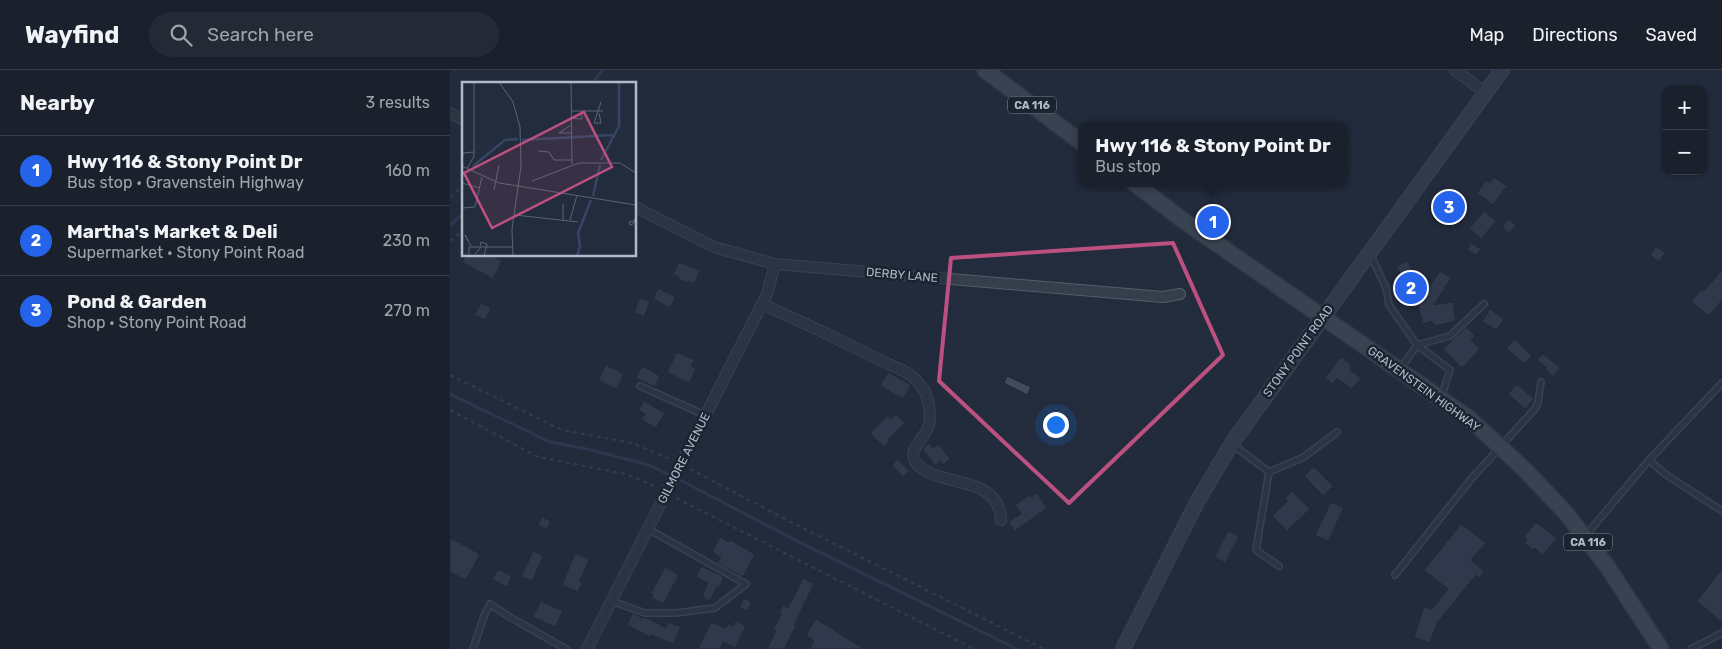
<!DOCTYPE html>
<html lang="en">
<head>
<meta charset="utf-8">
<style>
  body { margin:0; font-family:Rubik,sans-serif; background:#232935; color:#f1f3f6 }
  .controls { position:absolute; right:15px; top:15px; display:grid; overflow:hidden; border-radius:10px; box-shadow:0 1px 4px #0004 }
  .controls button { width:45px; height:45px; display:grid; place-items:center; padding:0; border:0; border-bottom:1px solid #383e49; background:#1a212d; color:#f1f3f6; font:25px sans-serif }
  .you { position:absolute; left:605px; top:354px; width:18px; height:18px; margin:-12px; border:4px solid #fff; border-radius:50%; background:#1a73e8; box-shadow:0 0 0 8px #1a73e833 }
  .badge { display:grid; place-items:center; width:32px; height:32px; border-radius:50%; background:#2563eb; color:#fff; font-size:16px; font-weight:700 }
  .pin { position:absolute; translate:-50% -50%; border:2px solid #fff; box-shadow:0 1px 5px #0006 }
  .popup { position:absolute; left:628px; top:52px; width:270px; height:65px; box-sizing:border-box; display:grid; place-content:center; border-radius:10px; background:#1a212d; filter:drop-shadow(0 1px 4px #0005); font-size:16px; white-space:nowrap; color:#9fa3aa }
  .popup b { font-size:19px; color:#f1f3f6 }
  .popup::after { content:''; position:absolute; left:50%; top:100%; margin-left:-10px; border:10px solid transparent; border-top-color:#1a212d }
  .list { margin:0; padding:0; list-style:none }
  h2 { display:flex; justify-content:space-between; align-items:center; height:65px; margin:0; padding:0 20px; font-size:21px }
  h2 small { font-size:16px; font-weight:400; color:#9fa3aa }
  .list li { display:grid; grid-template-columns:32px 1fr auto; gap:15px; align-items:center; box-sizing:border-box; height:70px; padding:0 20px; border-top:1px solid #383e49 }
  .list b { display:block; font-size:19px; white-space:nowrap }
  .list p { margin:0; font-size:16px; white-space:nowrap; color:#9fa3aa }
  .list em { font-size:16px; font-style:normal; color:#9fa3aa }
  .icon { flex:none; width:28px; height:28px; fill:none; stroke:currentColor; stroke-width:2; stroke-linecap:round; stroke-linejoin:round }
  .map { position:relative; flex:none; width:1272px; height:579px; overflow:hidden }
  header { display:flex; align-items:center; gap:30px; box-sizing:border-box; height:70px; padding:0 25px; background:#1a212d; border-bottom:1px solid #383e49 }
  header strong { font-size:24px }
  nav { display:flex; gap:28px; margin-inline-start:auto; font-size:18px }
  .search { width:350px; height:45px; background:#232935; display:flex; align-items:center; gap:12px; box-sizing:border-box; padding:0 18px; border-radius:28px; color:#9fa3aa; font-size:19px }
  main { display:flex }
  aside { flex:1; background:#1a212d }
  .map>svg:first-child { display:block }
</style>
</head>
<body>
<header>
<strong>Wayfind</strong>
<div class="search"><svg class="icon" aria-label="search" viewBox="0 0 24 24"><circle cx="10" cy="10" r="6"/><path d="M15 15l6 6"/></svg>Search here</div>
<nav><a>Map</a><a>Directions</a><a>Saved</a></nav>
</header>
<main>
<aside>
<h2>Nearby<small>3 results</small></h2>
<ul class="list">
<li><span class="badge">1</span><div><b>Hwy 116 &amp; Stony Point Dr</b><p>Bus stop · Gravenstein Highway</p></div><em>160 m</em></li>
<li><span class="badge">2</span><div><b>Martha's Market &amp; Deli</b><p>Supermarket · Stony Point Road</p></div><em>230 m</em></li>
<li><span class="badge">3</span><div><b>Pond &amp; Garden</b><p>Shop · Stony Point Road</p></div><em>270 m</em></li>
</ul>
</aside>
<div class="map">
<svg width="1272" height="579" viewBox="0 0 1272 579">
  <rect width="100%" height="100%" fill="#222c3c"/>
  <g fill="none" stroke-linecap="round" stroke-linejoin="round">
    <g stroke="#354664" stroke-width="3">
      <polyline points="141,14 153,0"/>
      <polyline points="0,155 14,143"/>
      <polyline points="0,324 100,372 137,379 199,395 234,412 349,472 567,579"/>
    </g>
  </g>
  <g fill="#414b5e" stroke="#1d2533">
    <polygon points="1044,107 1057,116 1043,135 1027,123 1036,110 1040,113"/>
    <polygon points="1034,141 1046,151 1031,169 1019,159"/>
    <polygon points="1058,149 1066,155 1059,163 1052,157"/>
    <polygon points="1021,173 1031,179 1026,185 1017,180"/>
    <polygon points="1206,176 1215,183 1209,192 1200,185"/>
    <polygon points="16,185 40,185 52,191 43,209 12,192"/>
    <polygon points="957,191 972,217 975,214 978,219 990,201 1001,208 984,235 1003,232 1006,251 984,256 982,251 973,254 966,228 946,197"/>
    <polygon points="229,192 250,201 244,214 238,211 237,213 228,209 229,207 223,204"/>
    <polygon points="1272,200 1272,230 1259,246 1241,231 1252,219 1254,221"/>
    <polygon points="208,218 226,227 220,238 203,229"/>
    <polygon points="190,228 200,232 194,247 184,242"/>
    <polygon points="31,233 41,238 35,250 24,245"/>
    <polygon points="1040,239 1054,249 1046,260 1032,251"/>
    <polygon points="1016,257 1025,266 1021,270 1030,279 1012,298 993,279"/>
    <polygon points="1065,269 1082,286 1074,294 1056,278"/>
    <polygon points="227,282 244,290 241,296 246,299 239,313 217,302"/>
    <polygon points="1093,284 1110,298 1103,306 1095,300 1097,298 1087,290"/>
    <polygon points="891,287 901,295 900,300 911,308 902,319 887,308 883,314 875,308"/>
    <polygon points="156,295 174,304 167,319 148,310"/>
    <polygon points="192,296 210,306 205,317 186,308"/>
    <polygon points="438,302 461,315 453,329 430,316"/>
    <polygon points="557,306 581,317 577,325 554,313"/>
    <polygon points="1067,314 1084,329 1075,339 1058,324"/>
    <polygon points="194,331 215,343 206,358 191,350 195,344 188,340"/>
    <polygon points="446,344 455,353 438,369 439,372 434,377 420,363 438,345 441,349"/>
    <polygon points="479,373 483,378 489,374 500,389 493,395 490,391 485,396 473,379"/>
    <polygon points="448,389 459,401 453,407 442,395"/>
    <polygon points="864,397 883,416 873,426 854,406"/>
    <polygon points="842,421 860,439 837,461 822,446 838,431 835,428"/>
    <polygon points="587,423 597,438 565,461 558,452 571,444 565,435 580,425 581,427"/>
    <polygon points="881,432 894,438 878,471 865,465"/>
    <polygon points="92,447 101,451 97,459 88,455"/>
    <polygon points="1086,452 1107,468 1093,485 1085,478 1083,480 1075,473 1077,470 1074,467"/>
    <polygon points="1011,454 1036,473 1021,490 1034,501 1029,508 1026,505 987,553 980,573 964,567 974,537 982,539 998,519 974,500"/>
    <polygon points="778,461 789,467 775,493 765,487"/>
    <polygon points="270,467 278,472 280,470 305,484 293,507 267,493 271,487 262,482"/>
    <polygon points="0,468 30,484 16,510 0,502"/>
    <polygon points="83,481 93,486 82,511 71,507"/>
    <polygon points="125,483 139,490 129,512 132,513 128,522 112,515"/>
    <polygon points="251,496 274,507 269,518 267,517 260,531 252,526 258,513 246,507"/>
    <polygon points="215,497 229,505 213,534 202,528 203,525 201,523"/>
    <polygon points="48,499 62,506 57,517 42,509"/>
    <polygon points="1272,499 1272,553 1247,531"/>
    <polygon points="353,508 364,514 344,555 346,556 334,579 317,579 326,561 323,560 331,544 329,543 333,535 338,538"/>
    <polygon points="294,528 302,532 297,541 289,537"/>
    <polygon points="91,531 113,541 105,557 83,547"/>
    <polygon points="183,543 192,548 195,547 216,558 218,552 231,557 223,574 201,565 200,567 177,555"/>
    <polygon points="366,549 414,579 359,579 364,571 356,565"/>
    <polygon points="285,551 296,556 285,578 273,572 270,579 248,579 261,552 276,558 278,554 283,556"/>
  </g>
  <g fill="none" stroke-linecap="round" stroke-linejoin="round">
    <g stroke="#545c6a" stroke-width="8">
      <g id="service">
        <polyline points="921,186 936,218 939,235 967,275 950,300"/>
        <polyline points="190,316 255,345"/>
        <polyline points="991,328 1000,300 967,275 1000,266 1034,234"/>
        <polyline points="782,374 819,402 806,480 829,496"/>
        <polyline points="1199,390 1215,404 1272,441"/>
        <polyline points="819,402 854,387 887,362"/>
        <polyline points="1136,465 1199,390 1272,313"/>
        <polyline points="945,505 1022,408 1084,340 1088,333 1091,312"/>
        <polyline points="161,531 195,543 226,543 265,538 296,514 198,459"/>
        <polyline points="23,579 34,546 40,534 58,546 116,579"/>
        <polyline points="1241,579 1272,563"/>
      </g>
    </g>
    <g stroke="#545c6a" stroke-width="12">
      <g id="minor">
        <polyline points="1005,0 1036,23"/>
        <polyline points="0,43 14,50"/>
        <polyline points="185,137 264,177 325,194 713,227 730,224"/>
        <path d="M312,234C350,251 388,269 426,288C437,294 453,299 463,307C467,311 472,316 475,322C479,331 481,346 479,355C475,370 451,383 471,398C497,417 549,406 551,450"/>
        <polyline points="137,579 317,224 325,194"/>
      </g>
    </g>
    <g stroke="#545c6a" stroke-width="16">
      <polyline id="secondary" points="673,579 747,432 782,373 1052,0"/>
    </g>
    <g stroke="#3f4755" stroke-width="18">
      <g id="primary">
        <polyline points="535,0 632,73"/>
        <polyline points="684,113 734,151 1020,349 1074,399 1115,442 1157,496 1211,579"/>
      </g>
    </g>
    <g stroke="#42565a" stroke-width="2" stroke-dasharray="4 4" stroke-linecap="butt">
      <polyline points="0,127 14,115"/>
      <polyline points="0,171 14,160"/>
      <polyline points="0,305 112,360 182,373 223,390"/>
      <polyline points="0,340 88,387 176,404 207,417"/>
      <polyline points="240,399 341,452 594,579"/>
      <polyline points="226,428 524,579"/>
    </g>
    <use href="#service" stroke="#363e4c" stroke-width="5"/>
    <use href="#minor" stroke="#363e4c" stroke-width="10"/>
    <use href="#secondary" stroke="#444c5f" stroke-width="14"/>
    <use href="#primary" stroke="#545d6c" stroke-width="15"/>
  </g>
  <path d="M0 0H1272V579H0ZM723,173L773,285L619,433L489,311L501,188Z" fill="#222c3c" fill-opacity=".55" fill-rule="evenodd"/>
  <path fill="none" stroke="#bc5081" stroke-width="4" stroke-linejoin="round" d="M723,173L773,285L619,433L489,311L501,188Z"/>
  <g text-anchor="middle" stroke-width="5" stroke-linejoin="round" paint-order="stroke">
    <g fill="#1b2331" stroke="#848c9b" stroke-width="1">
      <rect x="558" y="26.5" width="48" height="17" rx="4"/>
      <rect x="1114" y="463.5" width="48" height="17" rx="4"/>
    </g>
    <g font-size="11" font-weight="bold" fill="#b1b9c8">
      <text x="582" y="39">CA 116</text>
      <text x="1138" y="476">CA 116</text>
    </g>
    <g font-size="12" fill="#b1b9c8" stroke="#1b2331">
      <text transform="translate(452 205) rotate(5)" y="4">DERBY LANE</text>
      <text transform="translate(848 281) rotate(-54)" y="4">STONY POINT ROAD</text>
      <text transform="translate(974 319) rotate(36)" y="4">GRAVENSTEIN HIGHWAY</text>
      <text transform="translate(234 388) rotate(-63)" y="4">GILMORE AVENUE</text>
    </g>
  </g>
  <g transform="translate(12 12)">
    <rect width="174" height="174" fill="#222c3c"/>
    <path fill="none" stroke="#354664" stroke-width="2.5" d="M60,58L151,53M139,78L157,44V0M11,84L43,58L56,57M131,114L138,83M115,174L118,165L116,151L129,118"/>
    <path fill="none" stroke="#5b6474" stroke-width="1" d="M37,0L51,20L58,45L59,84L50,147L51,174M109,0L110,82M109,29H141M137,31L139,41H132L139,20M109,36L120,37L119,29M109,43L97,51H109M76,69L87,70L92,78H109M0,80L1,71L12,70M0,84L37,101L174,123M5,87L12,74V0M70,99L117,81H158L174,91M0,101L18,106M32,108L37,83M0,126L13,125L20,95M53,133L116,140M101,138V122M108,138L115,113M172,139L167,140L168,143L171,142L174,135M6,159L3,153L9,164M7,174V165H18L19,160L25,162L22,174M12,174L19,165H50"/>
    <path fill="#bc5081" fill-opacity="0.15" stroke="#bc5081" stroke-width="2.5" d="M122,30L150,85L30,146L2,91Z"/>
    <rect width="174" height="174" fill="none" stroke="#b1b9c8" stroke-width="2.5"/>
  </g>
</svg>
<div class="controls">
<button>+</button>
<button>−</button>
</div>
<div class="you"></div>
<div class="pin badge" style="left:763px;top:152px">1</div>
<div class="popup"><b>Hwy 116 &amp; Stony Point Dr</b>Bus stop</div>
<div class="pin badge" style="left:961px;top:218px">2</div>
<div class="pin badge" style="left:999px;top:137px">3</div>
</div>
</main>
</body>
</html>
